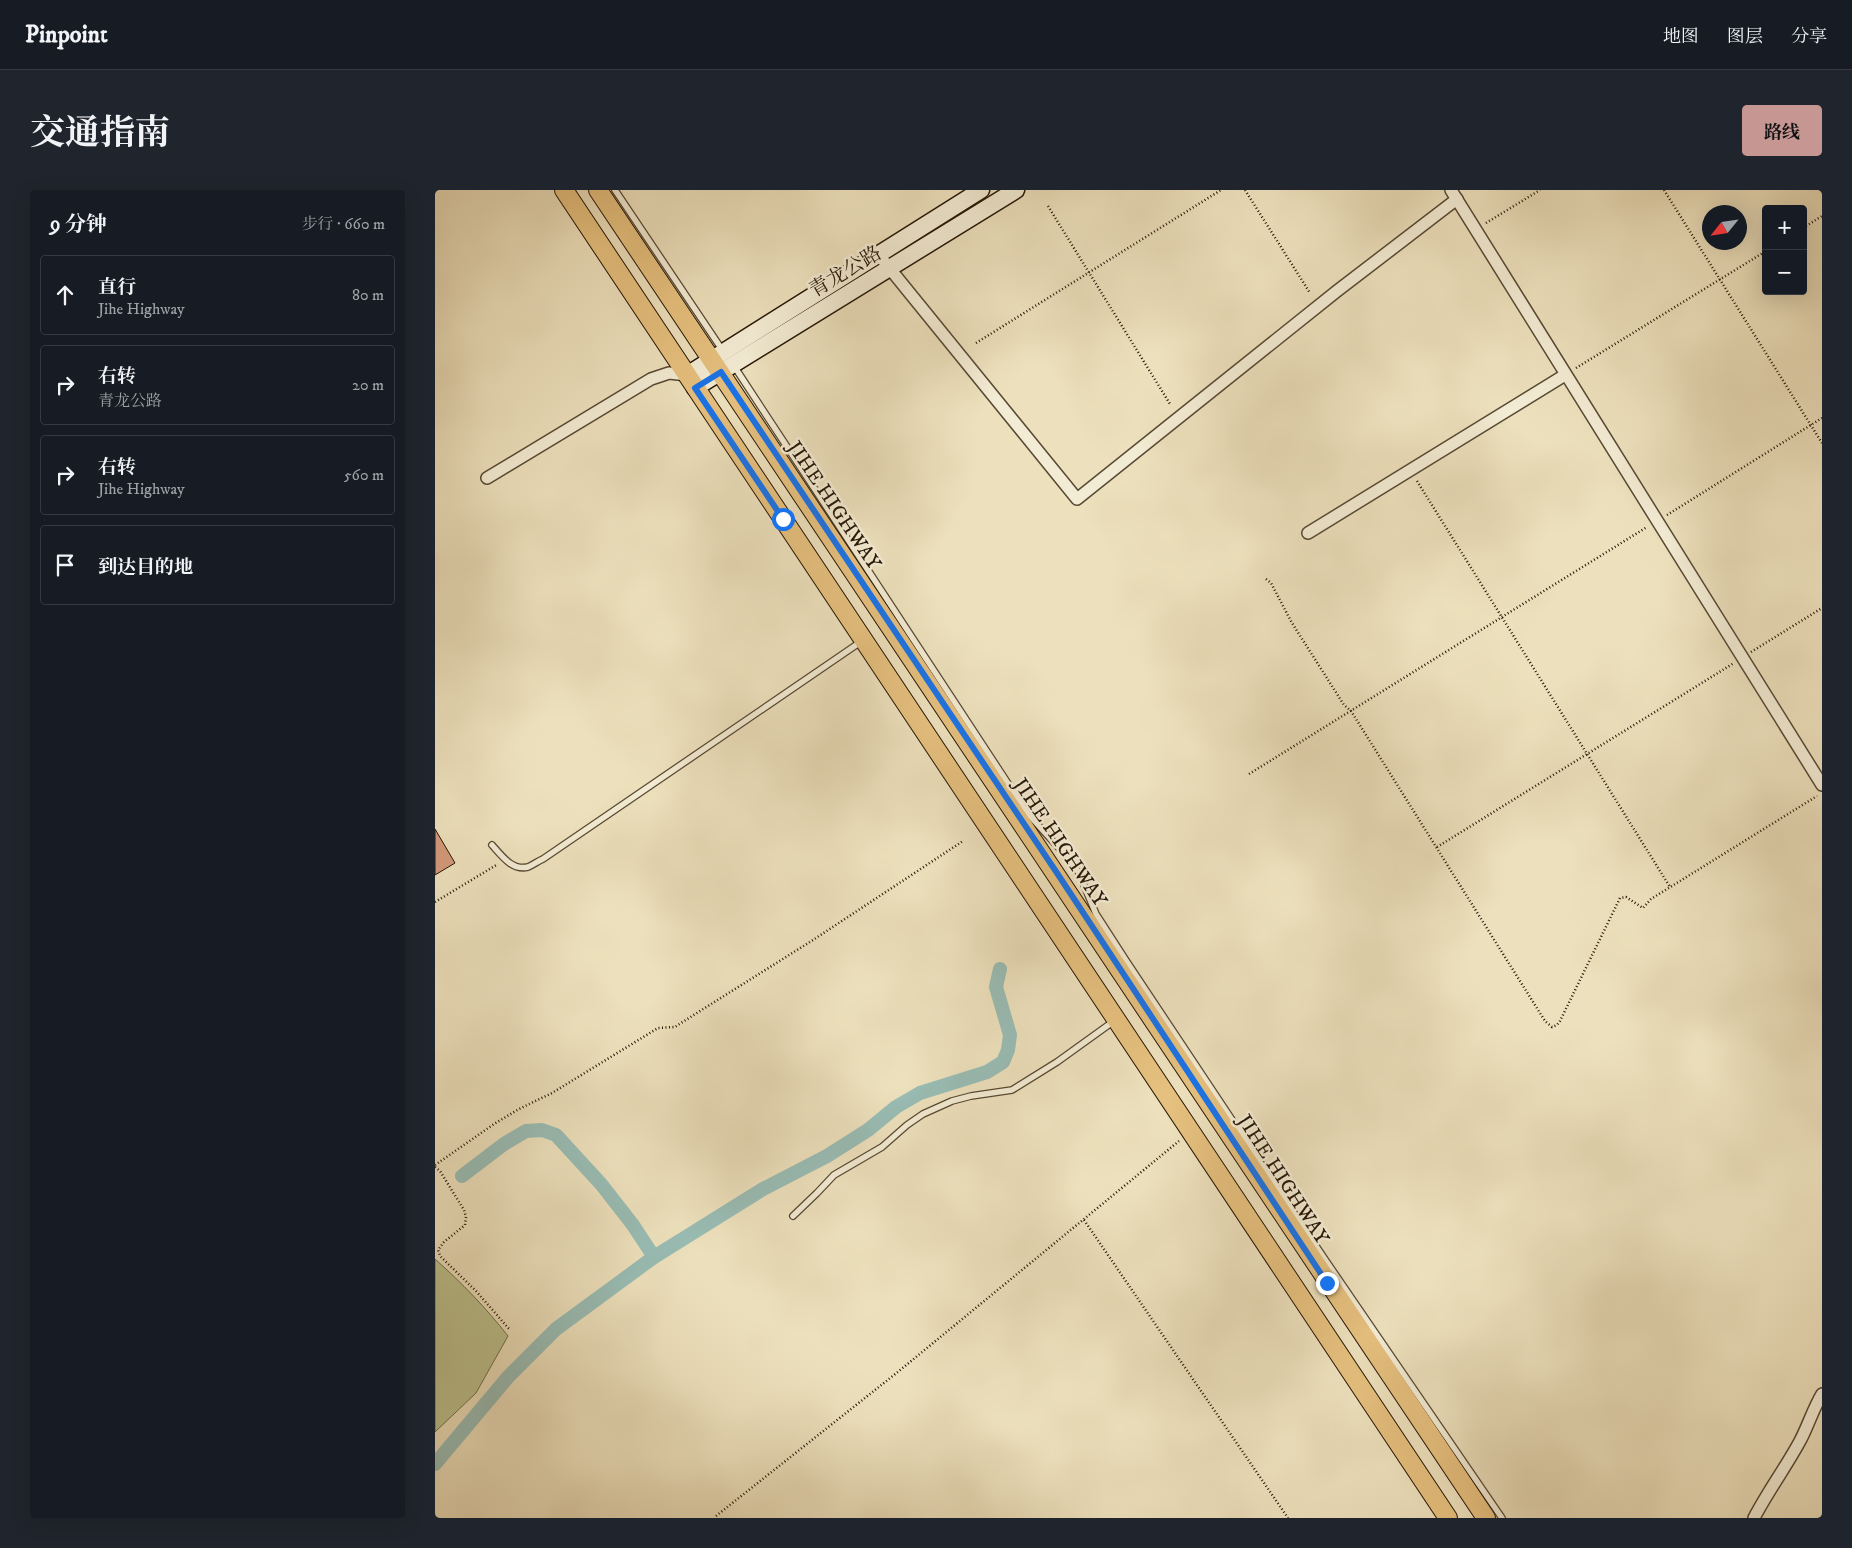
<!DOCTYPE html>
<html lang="zh">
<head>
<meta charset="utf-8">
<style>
  body { margin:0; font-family:"IM FELL DW Pica","Noto Serif SC",serif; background:#20242c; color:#f1f3f6 }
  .controls { position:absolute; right:15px; top:15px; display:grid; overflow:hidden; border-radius:5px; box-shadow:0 5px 20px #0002 }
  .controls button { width:45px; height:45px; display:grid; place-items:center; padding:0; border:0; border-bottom:1px solid #363941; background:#171b24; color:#f1f3f6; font:25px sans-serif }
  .compass { position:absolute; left:1267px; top:15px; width:45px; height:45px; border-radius:50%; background:#171b24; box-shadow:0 5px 20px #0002; rotate:240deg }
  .stop { position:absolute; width:15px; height:15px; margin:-11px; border:4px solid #1a73e8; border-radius:50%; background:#fff }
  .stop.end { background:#1a73e8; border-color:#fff; box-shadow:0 1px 5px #0008 }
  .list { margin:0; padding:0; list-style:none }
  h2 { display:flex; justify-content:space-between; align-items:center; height:65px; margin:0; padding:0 20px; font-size:21px }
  h2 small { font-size:16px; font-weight:400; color:#9ea1a6 }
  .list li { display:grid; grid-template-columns:32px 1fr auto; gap:15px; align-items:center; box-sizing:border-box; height:80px; margin:0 10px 10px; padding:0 10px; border:1px solid #363941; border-radius:5px }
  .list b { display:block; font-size:19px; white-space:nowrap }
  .list p { margin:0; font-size:16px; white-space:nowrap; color:#9ea1a6 }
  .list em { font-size:16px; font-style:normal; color:#9ea1a6 }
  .icon { flex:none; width:28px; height:28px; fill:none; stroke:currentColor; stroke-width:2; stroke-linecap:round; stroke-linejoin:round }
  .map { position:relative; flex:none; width:1387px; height:1328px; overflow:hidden; border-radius:5px }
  header { display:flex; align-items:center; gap:30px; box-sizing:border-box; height:70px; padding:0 25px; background:#171b24; border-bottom:1px solid #363941 }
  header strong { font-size:24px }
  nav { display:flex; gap:28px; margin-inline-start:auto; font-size:18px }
  .intro { display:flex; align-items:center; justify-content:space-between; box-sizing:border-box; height:120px; padding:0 30px }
  h1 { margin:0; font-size:35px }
  .button { padding:12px 22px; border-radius:5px; background:#c59692; color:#111; font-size:18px; font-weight:700 }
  main { display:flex; gap:30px; padding:0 30px }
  aside { flex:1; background:#171b24; border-radius:5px; box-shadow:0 5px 20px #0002 }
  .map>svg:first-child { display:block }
</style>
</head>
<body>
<header>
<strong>Pinpoint</strong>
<nav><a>地图</a><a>图层</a><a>分享</a></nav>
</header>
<div class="intro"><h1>交通指南</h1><a class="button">路线</a></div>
<main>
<aside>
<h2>9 分钟<small>步行 · 660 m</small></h2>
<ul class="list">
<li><svg class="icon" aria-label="ahead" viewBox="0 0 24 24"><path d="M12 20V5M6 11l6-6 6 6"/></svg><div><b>直行</b><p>Jihe Highway</p></div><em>80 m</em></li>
<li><svg class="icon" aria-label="right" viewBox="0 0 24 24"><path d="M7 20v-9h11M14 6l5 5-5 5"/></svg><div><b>右转</b><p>青龙公路</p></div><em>20 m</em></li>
<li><svg class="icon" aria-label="right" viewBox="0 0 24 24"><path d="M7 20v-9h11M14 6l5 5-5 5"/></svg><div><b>右转</b><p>Jihe Highway</p></div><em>560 m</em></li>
<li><svg class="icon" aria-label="arrive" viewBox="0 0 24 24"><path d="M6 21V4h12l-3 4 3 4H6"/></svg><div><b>到达目的地</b></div></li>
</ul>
</aside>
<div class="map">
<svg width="1387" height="1328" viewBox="0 0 1387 1328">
  <rect width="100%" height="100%" fill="#ede1bd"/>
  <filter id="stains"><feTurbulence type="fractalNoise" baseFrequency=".004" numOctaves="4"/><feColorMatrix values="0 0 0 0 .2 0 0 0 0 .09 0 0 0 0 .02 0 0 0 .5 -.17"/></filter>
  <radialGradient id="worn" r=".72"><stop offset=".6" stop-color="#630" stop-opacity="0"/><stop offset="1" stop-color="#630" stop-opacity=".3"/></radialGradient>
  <path fill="#bcc28e" stroke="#716c4a" d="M0,1069C27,1093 51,1118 73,1146L41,1203L0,1242Z"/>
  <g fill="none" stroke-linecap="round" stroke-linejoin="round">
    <g stroke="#99bdb5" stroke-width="14">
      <polyline points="27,986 69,954 91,941 107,940 121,945 166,994 198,1035 219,1067"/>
      <polyline points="0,1274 73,1187 121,1139 219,1067 328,999 392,966 433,940 461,917 485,903 552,882 568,872 573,860 575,845 561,797 565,779"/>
    </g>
  </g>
  <polygon fill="#d39a7a" stroke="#261607" points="0,639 20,673 0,685"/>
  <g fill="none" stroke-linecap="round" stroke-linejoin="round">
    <g stroke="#584934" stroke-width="8">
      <g id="lane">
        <polyline points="180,0 288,161"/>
        <polyline points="299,176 593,624 635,670 644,683 661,724 690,769 889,1068 1067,1328"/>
        <path d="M57,655C66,665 77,681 93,677C98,675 103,671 108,669L427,451"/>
        <polyline points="358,1026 382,1003 399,985 447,957 472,935 488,924 517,911 536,906 577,900 622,872 679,831"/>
      </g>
    </g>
    <g stroke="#584934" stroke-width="14">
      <g id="street">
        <polyline points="1016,0 1387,595"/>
        <polyline points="443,64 642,309 902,101 1022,9"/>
        <polyline points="52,288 216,189 234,183 252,185"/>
        <polyline points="873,343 1130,185"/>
        <path d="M1319,1328C1333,1301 1351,1277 1365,1251C1373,1236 1378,1219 1387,1204"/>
      </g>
    </g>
    <g stroke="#261607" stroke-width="19">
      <g id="secondary">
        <polyline points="252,185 546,0"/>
        <polyline points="260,198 581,0"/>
      </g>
    </g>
    <g stroke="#261607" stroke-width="20">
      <g id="primary">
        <polyline points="129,0 1013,1328"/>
        <path d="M163,0C462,441 753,887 1051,1328"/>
      </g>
    </g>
    <g stroke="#261607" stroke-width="2.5" stroke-dasharray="1 2.5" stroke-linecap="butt">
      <polyline points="810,0 875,103"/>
      <polyline points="1229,0 1387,253"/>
      <polyline points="613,16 735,214"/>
      <polyline points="1051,33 1105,0"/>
      <polyline points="1368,38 1387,26"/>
      <polyline points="541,153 786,0"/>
      <polyline points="1141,178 1331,61"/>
      <polyline points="982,291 1235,697"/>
      <polyline points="1232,325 1387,228"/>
      <polyline points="831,389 836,393 857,433 909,515 916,521 1110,831 1117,837 1122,835 1125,831 1185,708 1191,707 1208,718 1216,709 1382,606"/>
      <polyline points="1316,462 1387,418"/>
      <polyline points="814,584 1212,337"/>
      <polyline points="1002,657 1299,473"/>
      <polyline points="0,712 63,674"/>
      <polyline points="0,975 59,934 84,919 117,903 223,838 240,837 246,833 378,750 528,651"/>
      <polyline points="0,977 5,981 29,1020 31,1027 30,1035 9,1052 3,1060 5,1066 41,1101 75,1140"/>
      <polyline points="649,1030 853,1328"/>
      <polyline points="281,1326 464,1181 744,951"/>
    </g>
    <use href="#lane" stroke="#f3ecd4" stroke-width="5.5"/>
    <use href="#street" stroke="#f3ecd4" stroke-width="11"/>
    <use href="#secondary" stroke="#f3ecd4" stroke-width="16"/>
    <use href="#primary" stroke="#e6c07e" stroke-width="18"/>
  </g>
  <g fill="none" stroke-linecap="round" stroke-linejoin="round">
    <polyline stroke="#1a73e8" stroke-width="6" points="348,329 260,198 286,182 622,683 892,1093"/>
  </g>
  <g text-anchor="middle" stroke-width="5" stroke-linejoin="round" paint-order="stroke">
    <g font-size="20" fill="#261607" stroke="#f3ecd4">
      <text transform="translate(410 81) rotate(-31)" y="7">青龙公路</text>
      <text transform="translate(400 315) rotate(56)" y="7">JIHE HIGHWAY</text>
      <text transform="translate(626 652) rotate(56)" y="7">JIHE HIGHWAY</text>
      <text transform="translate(849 989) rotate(57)" y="7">JIHE HIGHWAY</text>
    </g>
  </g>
  <rect width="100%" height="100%" filter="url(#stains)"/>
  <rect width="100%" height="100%" fill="url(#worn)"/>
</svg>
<div class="controls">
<button>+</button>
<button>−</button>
</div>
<svg class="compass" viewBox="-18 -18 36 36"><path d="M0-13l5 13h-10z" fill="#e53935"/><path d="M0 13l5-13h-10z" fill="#9ea1a6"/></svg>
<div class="stop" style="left:348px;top:329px"></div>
<div class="stop end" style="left:892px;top:1093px"></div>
</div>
</main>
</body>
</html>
